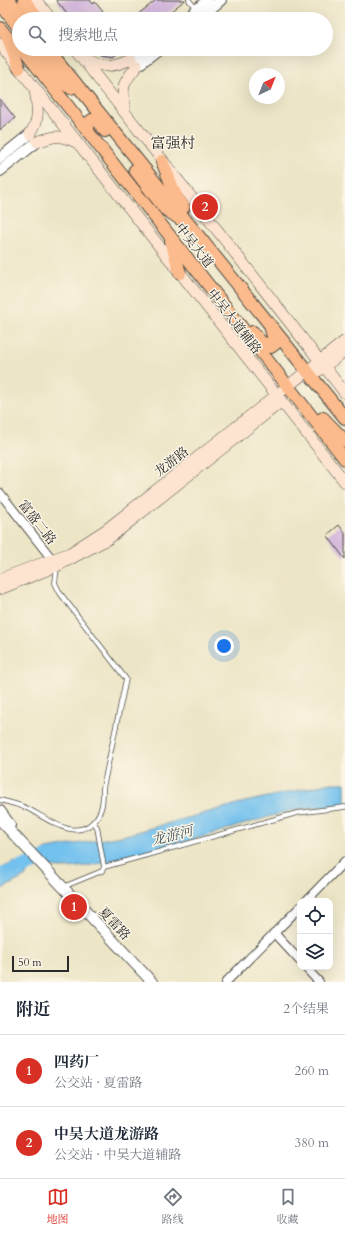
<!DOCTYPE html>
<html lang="zh">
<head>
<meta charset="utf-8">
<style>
  body { margin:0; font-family:Cardo,"Noto Serif SC",serif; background:#f2f2f3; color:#1f2937 }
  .controls { position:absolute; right:12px; bottom:12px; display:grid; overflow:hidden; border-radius:8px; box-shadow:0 4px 16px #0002 }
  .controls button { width:36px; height:36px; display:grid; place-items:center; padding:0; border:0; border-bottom:1px solid #e0e1e3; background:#fff; color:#1f2937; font:20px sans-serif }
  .compass { position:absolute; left:249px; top:68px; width:36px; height:36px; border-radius:50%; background:#fff; box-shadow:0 4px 16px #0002; rotate:43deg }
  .scale { position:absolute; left:12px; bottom:10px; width:57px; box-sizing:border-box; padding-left:4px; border:2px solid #2b2b2b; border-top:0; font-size:11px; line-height:14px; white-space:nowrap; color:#2b2b2b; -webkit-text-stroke:3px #fcf5e5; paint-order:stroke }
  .you { position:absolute; left:224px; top:646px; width:14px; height:14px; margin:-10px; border:3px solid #fff; border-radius:50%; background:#1a73e8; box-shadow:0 0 0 6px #1a73e833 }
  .badge { display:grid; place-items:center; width:26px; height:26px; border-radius:50%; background:#d93025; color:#fff; font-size:13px; font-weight:700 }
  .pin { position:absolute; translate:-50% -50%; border:2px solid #fff; box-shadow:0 1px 4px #0006 }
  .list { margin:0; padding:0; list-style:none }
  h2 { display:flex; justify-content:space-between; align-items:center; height:52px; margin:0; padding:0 16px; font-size:17px }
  h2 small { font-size:13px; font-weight:400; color:#747a83 }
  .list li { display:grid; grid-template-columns:26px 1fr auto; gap:12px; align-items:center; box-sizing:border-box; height:72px; padding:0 16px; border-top:1px solid #e0e1e3 }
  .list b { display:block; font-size:15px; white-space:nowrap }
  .list p { margin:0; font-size:13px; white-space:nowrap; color:#747a83 }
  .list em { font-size:13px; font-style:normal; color:#747a83 }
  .icon { flex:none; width:22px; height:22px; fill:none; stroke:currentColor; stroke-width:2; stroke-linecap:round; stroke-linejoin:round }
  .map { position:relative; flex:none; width:345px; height:982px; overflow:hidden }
  .search { position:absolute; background:#fff; box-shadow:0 4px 16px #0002; left:12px; right:12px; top:12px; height:44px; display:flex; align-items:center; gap:10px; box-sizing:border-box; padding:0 14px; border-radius:22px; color:#747a83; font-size:15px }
  .sheet { height:196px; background:#fff }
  nav { display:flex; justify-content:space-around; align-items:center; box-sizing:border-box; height:56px; border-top:1px solid #e0e1e3; background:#fff; font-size:11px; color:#747a83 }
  nav a { display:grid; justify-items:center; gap:2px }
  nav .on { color:#d93025 }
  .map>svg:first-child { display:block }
</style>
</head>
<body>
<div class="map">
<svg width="345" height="982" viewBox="0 0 345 982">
  <rect width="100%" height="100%" fill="#fcf5e5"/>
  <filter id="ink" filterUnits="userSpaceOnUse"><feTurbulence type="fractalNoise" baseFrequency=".025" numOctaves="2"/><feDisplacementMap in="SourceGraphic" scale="8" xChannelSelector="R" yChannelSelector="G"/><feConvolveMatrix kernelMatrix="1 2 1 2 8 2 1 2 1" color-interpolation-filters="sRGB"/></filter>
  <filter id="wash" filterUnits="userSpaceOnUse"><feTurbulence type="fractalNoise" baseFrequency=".012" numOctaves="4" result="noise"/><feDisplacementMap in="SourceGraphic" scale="16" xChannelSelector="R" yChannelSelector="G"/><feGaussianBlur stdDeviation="0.9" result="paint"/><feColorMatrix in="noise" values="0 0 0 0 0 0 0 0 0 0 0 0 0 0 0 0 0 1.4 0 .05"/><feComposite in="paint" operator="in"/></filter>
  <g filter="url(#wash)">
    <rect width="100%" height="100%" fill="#ece5c6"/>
    <g fill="#73c1ee" stroke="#4f768c">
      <path d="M331,783H345V805C328,807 310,807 294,810C251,820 76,882 46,865C43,864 40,859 37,856L47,849L122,836L245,802Z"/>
      <polygon points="26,860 31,868 26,874 26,876 0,890 0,869 15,862 18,864"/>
    </g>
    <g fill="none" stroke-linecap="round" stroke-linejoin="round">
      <polyline stroke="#73c1ee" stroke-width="14" points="0,876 50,856"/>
    </g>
    <g id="blocks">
      <g fill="#ccabda">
        <polygon points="56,0 90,0 93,4 95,2 103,12 100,14 104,19 71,19"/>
        <polygon points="156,0 185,0 161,19 132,19"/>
        <polygon points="95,49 123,49 113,57 100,55"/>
        <polygon points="0,99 15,118 0,130"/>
        <polygon points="339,525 345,533 345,559 327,535"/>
      </g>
    </g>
  </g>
  <g filter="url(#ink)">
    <use href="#blocks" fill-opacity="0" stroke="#484742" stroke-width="1"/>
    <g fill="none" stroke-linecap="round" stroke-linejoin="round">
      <g stroke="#484742" stroke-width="5.5">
        <g id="service">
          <polyline points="189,0 196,9"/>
          <path d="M0,800C8,802 16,804 24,807C44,815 73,843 93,822C103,812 103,801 103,788L126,679L60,593L55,583L57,567"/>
          <polyline points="104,867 297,813 345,807"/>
          <polyline points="63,887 102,871 104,867 97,827 93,822"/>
        </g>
      </g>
      <g stroke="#484742" stroke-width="10">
        <g id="minor">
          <polyline points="0,493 55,563"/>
          <polyline points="306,901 345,861"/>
          <polyline points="274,933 300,961"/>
          <polyline points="305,967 319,982"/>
          <polyline points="226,982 300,907"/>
        </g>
      </g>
      <g stroke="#484742" stroke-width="12">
        <g id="tertiary">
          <polyline points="184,19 208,0"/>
          <polyline points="199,19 221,0"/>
          <polyline points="131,59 144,49"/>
          <polyline points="137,66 159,49"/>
          <polyline points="0,158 30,134"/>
          <polyline points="0,171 37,142"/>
          <polyline points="0,811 10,825"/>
          <polyline points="0,820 152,982"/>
        </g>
      </g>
      <g stroke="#484742" stroke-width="12">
        <g id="secondary">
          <polyline points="36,0 51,19"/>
          <polyline points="0,44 345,482"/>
          <polyline points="75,49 345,393"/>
          <path d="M85,58C103,69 113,67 131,59"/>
          <path d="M125,110C121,87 122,84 137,66"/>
          <path d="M30,134C41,118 37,108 35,89"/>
          <path d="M37,142C54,136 59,134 76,142"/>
          <polyline points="318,371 345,351"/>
          <polyline points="0,579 70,553 107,529 345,341"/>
          <polyline points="0,589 57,566 108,539 277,405"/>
        </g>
      </g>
      <g stroke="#484742" stroke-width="14">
        <g id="primary">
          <polyline points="9,0 24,19"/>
          <polyline points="24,0 39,19"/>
          <polyline points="0,3 19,28"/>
          <polyline points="0,28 8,38 19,68"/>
          <polyline points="23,49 345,459"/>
          <polyline points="35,49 61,82 71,88 74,86 73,80"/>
          <polyline points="48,49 345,418"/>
          <polyline points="88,132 88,123 92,120 98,121 105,131"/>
          <polyline points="162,161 176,196 184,207"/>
          <polyline points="135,170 165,209 180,219"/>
          <polyline points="171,241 180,273"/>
          <polyline points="253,332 260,341 271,347 275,344 271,329"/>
          <polyline points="324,432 319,421 323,418 345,441"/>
        </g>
      </g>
      <use href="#service" stroke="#fff" stroke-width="4"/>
      <use href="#minor" stroke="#fff" stroke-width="8"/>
      <use href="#tertiary" stroke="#fff" stroke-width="10"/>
      <use href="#secondary" stroke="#fde4d1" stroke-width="11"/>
      <use href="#primary" stroke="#fbbb8c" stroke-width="12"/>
    </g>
  </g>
  <g text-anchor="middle" stroke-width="3" stroke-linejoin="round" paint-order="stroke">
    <g font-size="13" fill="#2b2b2b" stroke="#fcf5e5">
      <text transform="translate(195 245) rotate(52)" y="5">中吴大道</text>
      <text transform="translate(235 321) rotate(52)" y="5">中吴大道辅路</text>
      <text transform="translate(171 461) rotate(-38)" y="5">龙游路</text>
      <text transform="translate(38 522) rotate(52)" y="5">富盛二路</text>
      <text transform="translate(115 923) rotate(47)" y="5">夏雷路</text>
    </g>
    <g font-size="14" font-style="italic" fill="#415866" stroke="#fcf5e5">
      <text transform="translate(172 835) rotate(-14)" y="5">龙游河</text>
    </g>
    <g font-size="15" fill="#2b2b2b" stroke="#fcf5e5">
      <text x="173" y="148">富强村</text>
    </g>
  </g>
</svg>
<div class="controls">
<button><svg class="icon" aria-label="locate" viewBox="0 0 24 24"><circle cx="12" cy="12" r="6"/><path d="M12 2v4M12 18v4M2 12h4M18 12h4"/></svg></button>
<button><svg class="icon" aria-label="layers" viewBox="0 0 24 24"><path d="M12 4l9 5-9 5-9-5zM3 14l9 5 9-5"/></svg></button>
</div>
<svg class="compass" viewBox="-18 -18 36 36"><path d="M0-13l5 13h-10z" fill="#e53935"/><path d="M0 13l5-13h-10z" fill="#747a83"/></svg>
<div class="scale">50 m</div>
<div class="you"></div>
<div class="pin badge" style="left:74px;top:907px">1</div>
<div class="pin badge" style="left:205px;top:207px">2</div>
<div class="search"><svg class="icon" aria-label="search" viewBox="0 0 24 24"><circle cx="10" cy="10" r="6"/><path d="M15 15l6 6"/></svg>搜索地点</div>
</div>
<section class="sheet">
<h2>附近<small>2个结果</small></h2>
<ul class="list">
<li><span class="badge">1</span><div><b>四药厂</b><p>公交站 · 夏雷路</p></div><em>260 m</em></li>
<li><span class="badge">2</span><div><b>中吴大道龙游路</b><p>公交站 · 中吴大道辅路</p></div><em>380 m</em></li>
</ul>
</section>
<nav>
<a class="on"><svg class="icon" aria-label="map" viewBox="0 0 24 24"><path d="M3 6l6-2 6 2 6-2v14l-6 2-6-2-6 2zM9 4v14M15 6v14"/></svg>地图</a>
<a><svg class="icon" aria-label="directions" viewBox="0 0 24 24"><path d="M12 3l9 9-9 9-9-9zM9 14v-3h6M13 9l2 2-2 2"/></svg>路线</a>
<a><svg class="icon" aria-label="saved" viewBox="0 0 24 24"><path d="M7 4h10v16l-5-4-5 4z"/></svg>收藏</a>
</nav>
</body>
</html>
